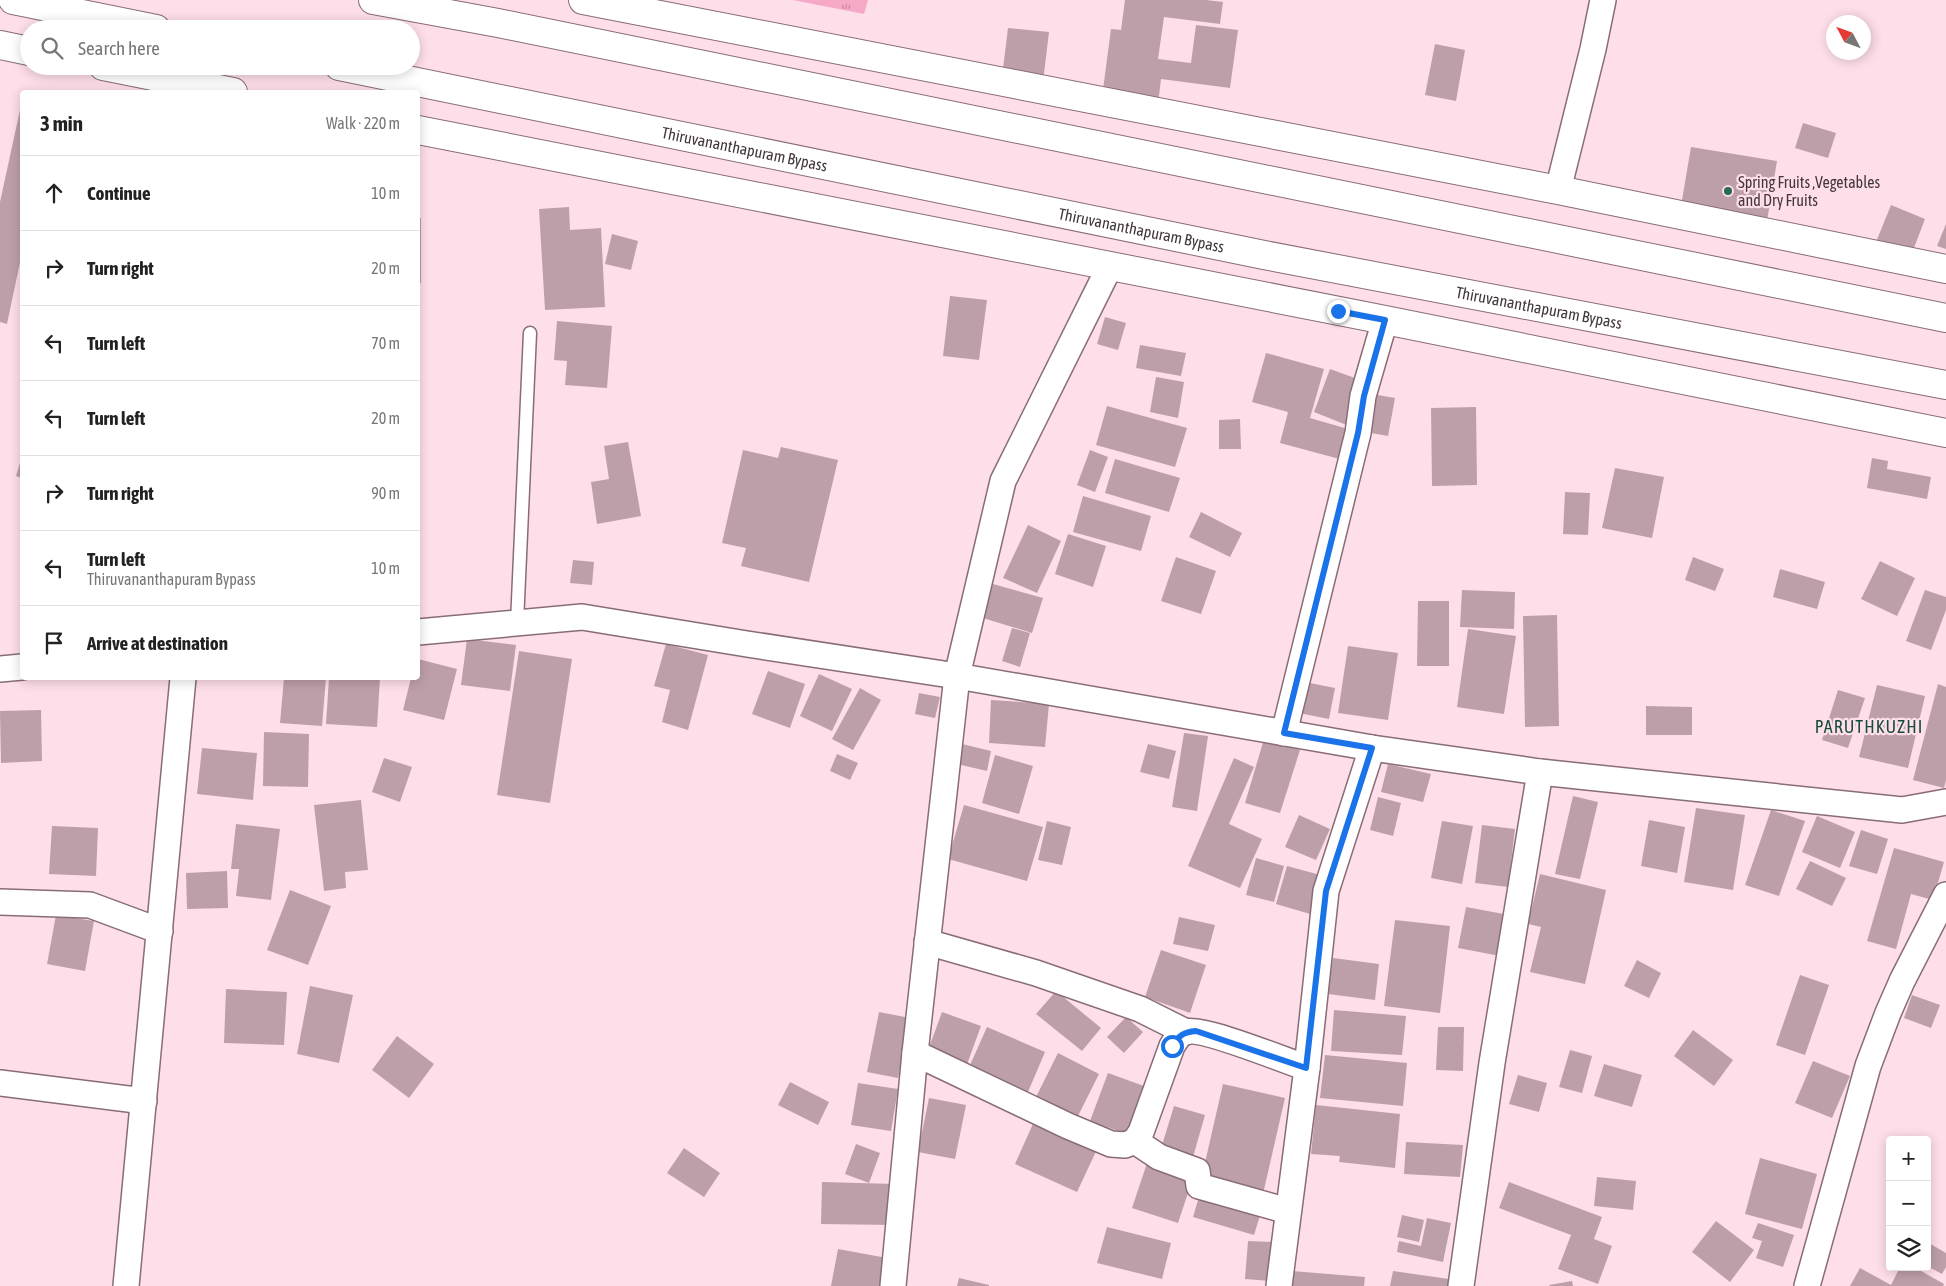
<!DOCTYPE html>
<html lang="en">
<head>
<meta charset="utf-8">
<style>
  body { margin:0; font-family:"Asap Condensed",sans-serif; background:#f6f6f6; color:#222 }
  .controls { position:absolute; right:15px; bottom:15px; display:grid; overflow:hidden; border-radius:5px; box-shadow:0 2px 12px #0003 }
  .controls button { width:45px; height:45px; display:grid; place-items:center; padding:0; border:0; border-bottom:1px solid #e0e0e0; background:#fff; color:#222; font:25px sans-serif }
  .compass { position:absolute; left:1826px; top:15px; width:45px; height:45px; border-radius:50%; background:#fff; box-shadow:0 2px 12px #0003; rotate:311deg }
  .stop { position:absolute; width:15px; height:15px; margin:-11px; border:4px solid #1a73e8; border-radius:50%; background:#fff }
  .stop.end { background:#1a73e8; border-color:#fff; box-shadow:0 1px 5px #0008 }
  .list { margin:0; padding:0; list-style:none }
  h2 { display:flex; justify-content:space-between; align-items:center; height:65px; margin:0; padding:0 20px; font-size:21px }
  h2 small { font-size:16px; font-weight:400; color:#767676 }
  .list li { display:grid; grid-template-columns:32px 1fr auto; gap:15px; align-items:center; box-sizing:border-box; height:75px; padding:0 20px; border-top:1px solid #e0e0e0 }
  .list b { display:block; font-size:19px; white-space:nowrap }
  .list p { margin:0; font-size:16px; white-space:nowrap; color:#767676 }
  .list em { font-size:16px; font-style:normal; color:#767676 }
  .icon { flex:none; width:28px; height:28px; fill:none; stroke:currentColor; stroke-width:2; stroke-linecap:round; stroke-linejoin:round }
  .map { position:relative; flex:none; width:1946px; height:1286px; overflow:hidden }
  .search { position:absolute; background:#fff; box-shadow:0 2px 12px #0003; left:20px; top:20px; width:400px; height:55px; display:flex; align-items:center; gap:12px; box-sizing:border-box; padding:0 18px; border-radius:28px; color:#767676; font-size:19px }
  .panel { position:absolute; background:#fff; box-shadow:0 2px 12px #0003; left:20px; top:90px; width:400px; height:590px; border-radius:5px }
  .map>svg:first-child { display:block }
</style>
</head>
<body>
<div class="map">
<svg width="1946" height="1286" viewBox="0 0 1946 1286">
  <defs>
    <pattern id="park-tufts" width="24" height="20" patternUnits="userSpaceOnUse" patternTransform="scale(1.25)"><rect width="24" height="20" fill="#f6a9c6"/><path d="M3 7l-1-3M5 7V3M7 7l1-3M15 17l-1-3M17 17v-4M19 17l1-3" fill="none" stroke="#c98aa2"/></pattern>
  </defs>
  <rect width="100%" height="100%" fill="#fedee9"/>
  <polygon fill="url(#park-tufts)" points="793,0 868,0 864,14"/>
  <g fill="#bd9faa">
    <polygon points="1125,0 1206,0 1223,2 1220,24 1164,17 1158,59 1191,63 1196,25 1238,30 1230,88 1161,79 1158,104 1102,97 1111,29 1121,30"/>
    <polygon points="1008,28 1049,32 1043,82 1002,77"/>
    <polygon points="1435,44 1465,50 1456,101 1425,95"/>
    <polygon points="20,110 22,111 22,253 7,324 0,322 0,202"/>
    <polygon points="1803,123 1836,133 1828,158 1795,148"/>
    <polygon points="1691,147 1777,161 1767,221 1681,206"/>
    <polygon points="1891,205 1925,219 1909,261 1874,247"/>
    <polygon points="569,207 570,230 601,228 605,307 545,310 539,209"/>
    <rect x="418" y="218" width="3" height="65"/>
    <polygon points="1946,224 1946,249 1937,246"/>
    <polygon points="612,234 638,241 631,270 605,264"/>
    <polygon points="950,296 987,300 979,360 943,356"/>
    <polygon points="1105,317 1126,323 1118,350 1097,344"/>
    <polygon points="557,321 612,326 607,388 565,385 567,361 554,360"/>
    <polygon points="1140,345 1186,353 1181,376 1136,368"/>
    <polygon points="1266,353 1324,369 1310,418 1355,431 1347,461 1280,443 1288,412 1252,402"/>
    <polygon points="1330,369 1366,382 1349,426 1314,412"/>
    <polygon points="1156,377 1184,382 1178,418 1150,412"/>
    <polygon points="1366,393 1395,398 1388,436 1360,431"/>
    <polygon points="1107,406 1187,428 1175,467 1096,445"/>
    <polygon points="1476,407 1477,485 1432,486 1431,408"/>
    <polygon points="1240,419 1241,449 1219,449 1219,420"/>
    <polygon points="628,442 641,516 597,524 591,482 609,479 604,446"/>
    <polygon points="781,447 838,460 809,582 741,566 746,548 722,543 743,450 778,458"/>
    <polygon points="1090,450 1108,457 1095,492 1077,485"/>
    <polygon points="22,456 22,478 16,476"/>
    <polygon points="1872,458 1888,461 1887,469 1931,477 1927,499 1867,488"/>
    <polygon points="1115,459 1180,478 1169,512 1105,493"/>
    <polygon points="1615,468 1664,477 1652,538 1602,528"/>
    <polygon points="1565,492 1590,493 1588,535 1563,534"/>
    <polygon points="1083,496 1151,516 1141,551 1073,532"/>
    <polygon points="1201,512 1242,533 1230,557 1189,537"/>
    <polygon points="1028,525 1061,541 1037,593 1003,578"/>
    <polygon points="1068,534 1106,546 1093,587 1055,574"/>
    <polygon points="1176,557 1216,571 1201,614 1161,601"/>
    <polygon points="1693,557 1724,569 1715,591 1685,580"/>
    <polygon points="573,560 594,562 592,585 570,583"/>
    <polygon points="1880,561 1915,578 1897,616 1861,599"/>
    <polygon points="1780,569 1825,582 1817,609 1773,597"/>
    <polygon points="993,584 1043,598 1032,633 983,618"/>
    <polygon points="1462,590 1515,592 1514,629 1460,627"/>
    <polygon points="1925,590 1946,597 1946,610 1931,650 1906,641"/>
    <polygon points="1418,601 1449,601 1449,666 1417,666"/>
    <polygon points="1557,615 1559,726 1525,727 1523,616"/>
    <polygon points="1012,628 1030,633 1020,667 1002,661"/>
    <polygon points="1468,629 1516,636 1504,714 1457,707"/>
    <polygon points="467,639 516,645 510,691 461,685"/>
    <polygon points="666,644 708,655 688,730 662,722 670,690 654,686"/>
    <polygon points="1348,646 1398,653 1388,720 1338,713"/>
    <polygon points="519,651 572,659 550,803 497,795"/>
    <polygon points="418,659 457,669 444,720 403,710 411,678 418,678"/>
    <polygon points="768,671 805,684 790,728 752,714"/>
    <polygon points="819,674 852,689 832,731 800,716"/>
    <polygon points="284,678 326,678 322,726 280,723"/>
    <polygon points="329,678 380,678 377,727 326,724"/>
    <polygon points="1300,681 1335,688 1329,719 1294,712"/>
    <polygon points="1938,684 1946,687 1946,780 1944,788 1913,780"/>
    <polygon points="1877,685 1925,696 1908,768 1859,757"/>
    <polygon points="860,688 881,700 853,750 832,739"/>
    <polygon points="1838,690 1865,698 1848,748 1822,740"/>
    <polygon points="919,693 940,697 935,718 915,714"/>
    <polygon points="991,700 1049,704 1045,747 989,743"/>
    <polygon points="1646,706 1692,707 1692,735 1646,735"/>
    <polygon points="41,710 42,761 1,763 0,711"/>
    <polygon points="264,732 309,734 308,787 263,786"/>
    <polygon points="1184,733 1208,736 1197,811 1172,807"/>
    <polygon points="1264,739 1300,750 1280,813 1245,803"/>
    <polygon points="962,744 991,751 987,771 957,764"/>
    <polygon points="1148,744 1176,751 1169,779 1140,772"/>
    <polygon points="202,748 257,753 253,800 197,794"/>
    <polygon points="837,754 858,763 850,780 830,771"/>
    <polygon points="995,755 1033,766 1019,814 982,803"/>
    <polygon points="384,758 412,767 400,802 372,792"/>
    <polygon points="1234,758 1254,767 1229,824 1262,839 1240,888 1188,866"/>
    <polygon points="1388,764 1431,774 1423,802 1381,792"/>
    <polygon points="1573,796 1598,802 1580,879 1555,874"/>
    <polygon points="1378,797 1401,803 1393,836 1370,830"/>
    <polygon points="361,800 368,870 345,872 346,888 324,891 314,805"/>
    <polygon points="964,805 1043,827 1027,881 948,859"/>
    <polygon points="1696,808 1745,815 1733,890 1684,882"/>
    <polygon points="1771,810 1805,821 1779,896 1745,885"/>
    <polygon points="1299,815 1330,829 1316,860 1285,847"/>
    <polygon points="1817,816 1855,832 1840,868 1802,852"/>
    <polygon points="1649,820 1685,827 1677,873 1641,866"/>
    <polygon points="1047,821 1071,827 1062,865 1038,860"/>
    <polygon points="1442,821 1473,826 1462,884 1431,878"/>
    <polygon points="236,824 280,829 271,900 236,896 239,869 231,869"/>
    <polygon points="1482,825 1515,829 1508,887 1475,883"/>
    <polygon points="52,826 98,828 96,876 49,874"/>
    <polygon points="1861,830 1888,839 1877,874 1849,866"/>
    <polygon points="1894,848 1944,862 1933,900 1911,894 1896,949 1867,941"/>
    <polygon points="1256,858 1284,866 1274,902 1246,895"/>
    <polygon points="1810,861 1846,878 1832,906 1796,889"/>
    <polygon points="1287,866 1328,877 1317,916 1276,904"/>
    <polygon points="227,871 228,908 187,909 186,873"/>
    <polygon points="1540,874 1606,890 1585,984 1530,972 1541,927 1528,924"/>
    <polygon points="290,890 331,906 308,965 267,950"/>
    <polygon points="1466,907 1509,915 1500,956 1458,948"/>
    <polygon points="56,915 94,921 85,971 47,964"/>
    <polygon points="1179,917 1215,925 1208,951 1173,944"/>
    <polygon points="1395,920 1450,926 1440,1013 1384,1006"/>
    <polygon points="1161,950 1206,965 1190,1013 1145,997"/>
    <polygon points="1333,958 1379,964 1375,1000 1328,994"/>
    <polygon points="1637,960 1661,973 1649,998 1624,986"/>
    <polygon points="1800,975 1829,985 1805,1055 1776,1045"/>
    <polygon points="310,986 353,995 339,1063 297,1054"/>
    <polygon points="226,989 287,992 284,1045 224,1043"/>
    <polygon points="1056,991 1101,1028 1082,1051 1036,1014"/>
    <polygon points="1912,995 1940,1005 1931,1028 1904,1018"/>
    <polygon points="1334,1010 1406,1016 1402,1055 1331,1051"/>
    <polygon points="879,1012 910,1018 898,1078 867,1072"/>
    <polygon points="942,1012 981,1026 966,1067 927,1053"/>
    <polygon points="1126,1017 1143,1032 1124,1053 1107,1037"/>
    <polygon points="987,1027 1045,1052 1025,1099 966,1074"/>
    <polygon points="1438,1027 1464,1027 1463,1071 1436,1070"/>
    <polygon points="1693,1030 1733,1060 1714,1086 1674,1056"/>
    <polygon points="397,1036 434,1064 409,1098 372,1070"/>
    <polygon points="1570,1050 1592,1056 1582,1093 1559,1087"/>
    <polygon points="1058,1053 1099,1074 1077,1118 1036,1097"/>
    <polygon points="1325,1055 1407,1063 1403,1106 1320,1098"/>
    <polygon points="1813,1061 1850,1076 1832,1118 1795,1103"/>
    <polygon points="1604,1064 1642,1075 1632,1107 1594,1096"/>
    <polygon points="1108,1073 1144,1086 1127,1134 1090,1121"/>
    <polygon points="1518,1075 1547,1083 1539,1112 1509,1104"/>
    <polygon points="790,1082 829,1102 818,1125 778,1105"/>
    <polygon points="858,1083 898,1089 891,1131 851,1125"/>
    <polygon points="1223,1084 1285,1098 1263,1194 1201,1180"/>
    <polygon points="929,1098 966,1105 955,1159 918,1152"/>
    <polygon points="1316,1105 1400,1114 1395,1168 1339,1162 1340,1156 1311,1154"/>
    <polygon points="1174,1106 1205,1115 1191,1164 1159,1155"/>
    <polygon points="1036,1117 1099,1145 1077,1192 1015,1164"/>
    <polygon points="1406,1142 1463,1145 1460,1177 1404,1174"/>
    <polygon points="856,1144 880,1153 869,1183 845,1174"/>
    <polygon points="684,1148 720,1173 704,1197 667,1173"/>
    <polygon points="1149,1157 1195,1172 1178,1223 1132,1208"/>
    <polygon points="1760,1158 1817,1174 1802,1229 1745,1214"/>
    <polygon points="1597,1177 1636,1181 1633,1210 1594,1206"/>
    <polygon points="822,1182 895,1184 893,1225 821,1224"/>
    <polygon points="1509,1182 1602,1217 1594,1239 1612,1246 1598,1284 1558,1269 1571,1235 1499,1208"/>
    <polygon points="1201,1190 1262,1209 1254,1235 1193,1217"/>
    <polygon points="1402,1215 1424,1220 1419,1242 1397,1237"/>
    <polygon points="1427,1218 1451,1223 1443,1262 1397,1252 1399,1241 1421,1246"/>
    <polygon points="1716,1221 1754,1250 1730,1282 1692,1252"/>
    <polygon points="1758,1223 1794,1235 1783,1267 1756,1258 1762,1241 1752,1238"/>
    <polygon points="1107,1227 1171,1243 1162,1279 1097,1263"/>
    <polygon points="1248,1241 1273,1242 1271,1281 1245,1279"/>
    <polygon points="1927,1242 1946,1253 1946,1267 1942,1274 1927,1266"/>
    <polygon points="838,1249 887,1258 882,1286 831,1286"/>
    <polygon points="1900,1267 1914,1267 1944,1284 1943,1286 1850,1286 1860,1268 1891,1285"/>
    <polygon points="1292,1271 1365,1277 1364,1286 1291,1286"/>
    <polygon points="1393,1271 1456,1280 1455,1286 1390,1286"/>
    <polygon points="959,1278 989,1285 989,1286 957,1286"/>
    <polygon points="1572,1281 1573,1286 1550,1286 1549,1285"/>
  </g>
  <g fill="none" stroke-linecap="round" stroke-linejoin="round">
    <g stroke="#886c76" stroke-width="15">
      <polyline id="lane" points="517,623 530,333"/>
    </g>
    <g stroke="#886c76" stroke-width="28">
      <g id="street">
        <polyline points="1558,190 1593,49 1603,0"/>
        <polyline points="418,632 582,617 747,644 957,676 1372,748 1540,772 1902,810 1946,802"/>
        <polyline points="0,669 22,667"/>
        <polyline points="1284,733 1358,433 1363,396 1385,320"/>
        <polyline points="0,902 90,905 160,931"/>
        <polyline points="927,942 1036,973 1140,1009 1186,1032"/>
        <path d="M915,1053L1068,1126L1111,1144L1125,1145L1135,1141L1141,1132L1172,1046C1176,1040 1179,1034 1185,1032C1201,1026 1286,1061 1307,1068"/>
        <polyline points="0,1083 144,1101"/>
        <polyline points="1135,1141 1159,1157 1197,1171 1199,1186 1288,1211"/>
        <polyline points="126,1286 183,678"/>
        <polyline points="893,1286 915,1053 957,676 1003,481 1110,266"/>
        <polyline points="1279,1286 1307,1068 1326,891 1372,748"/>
        <polyline points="1461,1286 1492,1063 1540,772"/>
        <polyline points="1807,1286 1868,1066 1888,1013 1902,981 1946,895"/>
      </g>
    </g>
    <g stroke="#886c76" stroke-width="30">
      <g id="secondary">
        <polyline points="583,0 1558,190 1946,269"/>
        <polyline points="0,45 29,51"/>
        <polyline points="103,66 233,92"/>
        <polyline points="418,130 1385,320 1946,433"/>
      </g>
    </g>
    <g stroke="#886c76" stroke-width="30">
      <g id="highway">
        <polyline points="13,0 156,29"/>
        <polyline points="373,0 498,23 1946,318"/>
        <path id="s1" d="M339,66L1264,255L1946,385"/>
      </g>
    </g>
    <use href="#lane" stroke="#fff" stroke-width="12"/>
    <use href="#street" stroke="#fff" stroke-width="25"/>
    <use href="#secondary" stroke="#fff" stroke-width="28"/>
    <use href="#highway" stroke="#fff" stroke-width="28"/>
  </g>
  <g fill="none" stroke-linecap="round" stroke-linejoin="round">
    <path stroke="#1a73e8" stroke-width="6" d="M1172,1046C1179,1035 1184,1032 1196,1031L1306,1068L1326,891L1372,748L1284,733L1358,433L1364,396L1385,320L1338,311"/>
  </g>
  <circle fill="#27695a" stroke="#fedee9" stroke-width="2" cx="1728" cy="191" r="5"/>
  <g text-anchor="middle" stroke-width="4.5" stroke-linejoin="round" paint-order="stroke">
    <g font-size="16" fill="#43373b" stroke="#fedee9">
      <text dy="6" stroke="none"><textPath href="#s1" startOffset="414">Thiruvananthapuram Bypass</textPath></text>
      <text dy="6" stroke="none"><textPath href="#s1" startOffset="819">Thiruvananthapuram Bypass</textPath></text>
      <text dy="6" stroke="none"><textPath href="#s1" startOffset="1224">Thiruvananthapuram Bypass</textPath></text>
    </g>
    <g font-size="16" fill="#43373b" stroke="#fedee9" text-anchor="start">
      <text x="1738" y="188">Spring Fruits ,Vegetables<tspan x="1738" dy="18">and Dry Fruits</tspan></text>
    </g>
    <g font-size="18" letter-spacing="1" fill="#164c3f" stroke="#fedee9">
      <text x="1869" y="733">PARUTHKUZHI</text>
    </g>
  </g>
</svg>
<div class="controls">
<button>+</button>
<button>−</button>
<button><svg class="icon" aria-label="layers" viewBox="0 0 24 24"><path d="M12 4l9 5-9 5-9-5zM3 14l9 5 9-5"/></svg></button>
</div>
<svg class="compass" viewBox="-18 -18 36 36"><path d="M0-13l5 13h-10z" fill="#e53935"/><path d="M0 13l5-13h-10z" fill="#767676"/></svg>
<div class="stop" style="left:1172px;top:1046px"></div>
<div class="stop end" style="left:1338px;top:311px"></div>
<div class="search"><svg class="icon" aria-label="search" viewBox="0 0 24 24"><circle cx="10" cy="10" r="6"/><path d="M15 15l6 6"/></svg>Search here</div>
<section class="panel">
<h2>3 min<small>Walk · 220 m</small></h2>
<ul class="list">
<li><svg class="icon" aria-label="ahead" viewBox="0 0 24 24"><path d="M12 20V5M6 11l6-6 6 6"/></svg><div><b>Continue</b></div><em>10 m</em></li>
<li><svg class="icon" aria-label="right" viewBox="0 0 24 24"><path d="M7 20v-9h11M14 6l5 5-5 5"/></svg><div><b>Turn right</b></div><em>20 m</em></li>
<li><svg class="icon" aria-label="left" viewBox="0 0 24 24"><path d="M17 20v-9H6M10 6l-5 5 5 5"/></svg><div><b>Turn left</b></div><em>70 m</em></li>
<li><svg class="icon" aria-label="left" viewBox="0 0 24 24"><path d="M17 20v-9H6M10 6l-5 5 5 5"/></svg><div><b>Turn left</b></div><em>20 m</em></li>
<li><svg class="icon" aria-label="right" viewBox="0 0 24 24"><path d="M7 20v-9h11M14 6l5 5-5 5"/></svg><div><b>Turn right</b></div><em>90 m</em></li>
<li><svg class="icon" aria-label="left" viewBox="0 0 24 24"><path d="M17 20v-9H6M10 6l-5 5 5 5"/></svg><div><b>Turn left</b><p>Thiruvananthapuram Bypass</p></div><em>10 m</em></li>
<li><svg class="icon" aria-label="arrive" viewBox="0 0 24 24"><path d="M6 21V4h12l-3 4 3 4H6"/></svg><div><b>Arrive at destination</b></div></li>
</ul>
</section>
</div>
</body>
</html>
